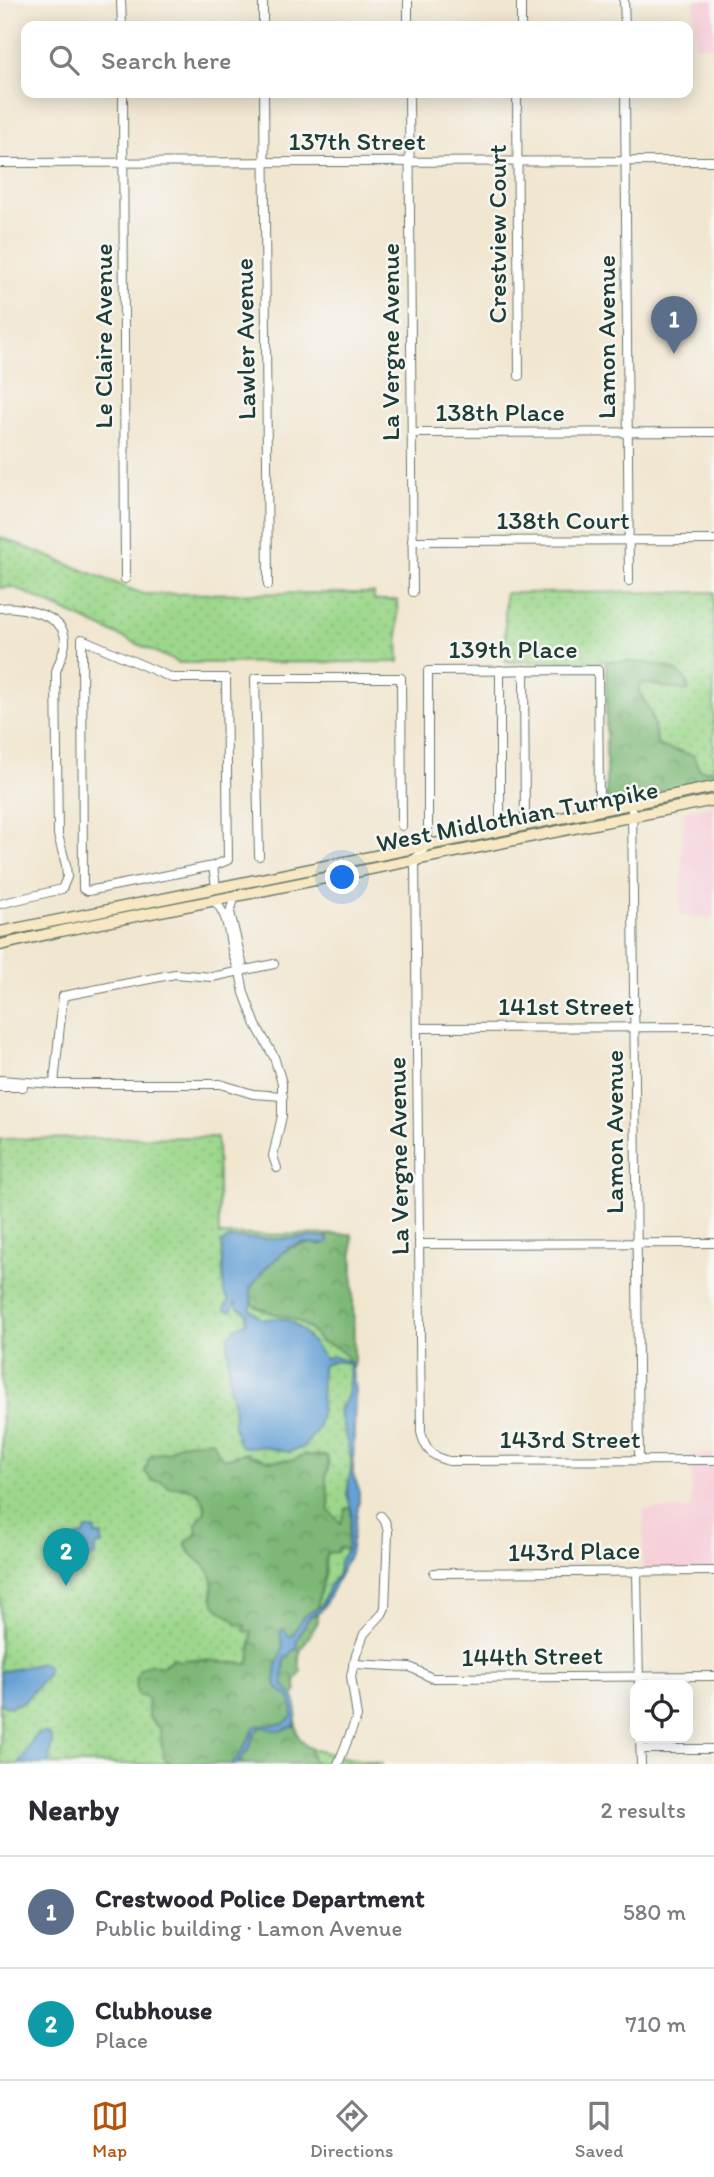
<!DOCTYPE html>
<html lang="en">
<head>
<meta charset="utf-8">
<style>
  body { margin:0; font-family:Itim,sans-serif; background:#f2f2f3; color:#2b2b33 }
  .controls { position:absolute; right:21px; bottom:21px; display:grid; overflow:hidden; border-radius:14px; box-shadow:0 4px 18px #0003 }
  .controls button { width:63px; height:63px; display:grid; place-items:center; padding:0; border:0; border-bottom:2px solid #e1e1e2; background:#fff; color:#2b2b33; font:35px sans-serif }
  .you { position:absolute; left:343px; top:878px; width:24px; height:24px; margin:-18px; border:5px solid #fff; border-radius:50%; background:#1a73e8; box-shadow:0 0 0 10px #1a73e833 }
  .badge { display:grid; place-items:center; width:46px; height:46px; border-radius:50%; background:#b45309; color:#fff; font-size:23px; font-weight:700 }
  .pin { position:absolute; translate:-50% -58px; filter:drop-shadow(0 2px 4px #0008) }
  .pin::after { content:''; position:absolute; top:37px; width:24px; height:21px; background:inherit; clip-path:polygon(0 0,100% 0,50% 100%) }
  .list { margin:0; padding:0; list-style:none }
  h2 { display:flex; justify-content:space-between; align-items:center; height:91px; margin:0; padding:0 28px; font-size:30px }
  h2 small { font-size:23px; font-weight:400; color:#7c7c81 }
  .list li { display:grid; grid-template-columns:46px 1fr auto; gap:21px; align-items:center; box-sizing:border-box; height:112px; padding:0 28px; border-top:2px solid #e1e1e2 }
  .list b { display:block; font-size:26px; white-space:nowrap }
  .list p { margin:0; font-size:23px; white-space:nowrap; color:#7c7c81 }
  .list em { font-size:23px; font-style:normal; color:#7c7c81 }
  .icon { flex:none; width:38px; height:38px; fill:none; stroke:currentColor; stroke-width:2; stroke-linecap:round; stroke-linejoin:round }
  .map { position:relative; flex:none; width:714px; height:1764px; overflow:hidden }
  .search { position:absolute; background:#fff; box-shadow:0 4px 18px #0003; left:21px; right:21px; top:21px; height:77px; display:flex; align-items:center; gap:18px; box-sizing:border-box; padding:0 24px; border-radius:14px; color:#7c7c81; font-size:26px }
  .sheet { height:315px; background:#fff }
  nav { display:flex; justify-content:space-around; align-items:center; box-sizing:border-box; height:98px; border-top:2px solid #e1e1e2; background:#fff; font-size:19px; color:#7c7c81 }
  nav a { display:grid; justify-items:center; gap:4px }
  nav .on { color:#b45309 }
  .map>svg:first-child { display:block }
</style>
</head>
<body>
<div class="map">
<svg width="714" height="1764" viewBox="0 0 714 1764">
  <defs>
    <pattern id="grass-dots" width="8" height="8" patternUnits="userSpaceOnUse" patternTransform="scale(1.75)"><rect width="8" height="8" fill="#9cd78b"/><path d="M2 2h.1M6 6h.1" fill="none" stroke="#86b979" stroke-width="1.8" stroke-linecap="round"/></pattern>
    <pattern id="forest-crowns" width="20" height="18" patternUnits="userSpaceOnUse" patternTransform="scale(1.75)"><rect width="20" height="18" fill="#7db877"/><path d="M2 6a3 3 0 1 1 6 0M12 15a3 3 0 1 1 6 0" fill="none" stroke="#669762"/></pattern>
  </defs>
  <rect width="100%" height="100%" fill="#f6f6f2"/>
  <filter id="ink" filterUnits="userSpaceOnUse"><feTurbulence type="fractalNoise" baseFrequency=".0143" numOctaves="2"/><feDisplacementMap in="SourceGraphic" scale="14" xChannelSelector="R" yChannelSelector="G"/><feConvolveMatrix kernelMatrix="1 2 1 2 8 2 1 2 1" color-interpolation-filters="sRGB"/></filter>
  <filter id="wash" filterUnits="userSpaceOnUse"><feTurbulence type="fractalNoise" baseFrequency=".00686" numOctaves="4" result="noise"/><feDisplacementMap in="SourceGraphic" scale="28" xChannelSelector="R" yChannelSelector="G"/><feGaussianBlur stdDeviation="1.57" result="paint"/><feColorMatrix in="noise" values="0 0 0 0 0 0 0 0 0 0 0 0 0 0 0 0 0 1.4 0 .05"/><feComposite in="paint" operator="in"/></filter>
  <g filter="url(#wash)">
    <rect width="100%" height="100%" fill="#f1e6d0"/>
    <g fill="#f6cfd8">
      <polygon points="694,0 714,0 714,46 695,46"/>
      <polygon points="714,805 714,918 679,916 684,811"/>
      <polygon points="692,1453 714,1454 714,1573 642,1574 644,1509 691,1509"/>
    </g>
    <g fill="url(#grass-dots)" stroke="#5e8a60" stroke-width="2">
      <polygon points="0,537 143,594 374,593 374,600 397,600 399,662 179,663 13,587 0,588"/>
      <polygon points="714,592 714,770 701,770 682,751 667,750 658,746 651,713 637,688 642,683 651,683 674,689 668,667 606,661 505,662 505,593"/>
      <polygon points="217,1137 219,1235 352,1234 354,1367 351,1367 351,1453 352,1476 357,1491 348,1553 343,1561 340,1574 330,1587 322,1606 300,1628 287,1741 337,1756 383,1764 0,1764 0,1461 2,1461 0,1139"/>
    </g>
    <g fill="url(#forest-crowns)" stroke="#4e7a56" stroke-width="2">
      <path d="M606,661C627,662 692,660 688,691L642,683L638,689L651,713L658,746L693,755C700,770 696,771 714,770V781L606,802Z"/>
      <path d="M352,1234L354,1367H352C348,1354 335,1344 321,1343C299,1311 284,1321 255,1306L252,1304L250,1289C265,1265 289,1238 320,1245L328,1238L326,1235Z"/>
      <path d="M208,1440L214,1441L218,1454L224,1459L245,1453L269,1461L294,1460L305,1455L327,1456C331,1465 326,1471 326,1480C326,1492 332,1498 328,1510L341,1523L346,1508L351,1509V1531L347,1549L339,1548L337,1552L327,1553C323,1561 327,1567 325,1576C321,1589 315,1608 318,1621C309,1641 293,1649 301,1672L295,1681L297,1690L293,1697C301,1717 287,1734 310,1748L313,1760L317,1764H244L237,1760L231,1764H170L163,1756L160,1729L149,1718L147,1699L144,1696H139C134,1689 136,1676 140,1669L150,1664L162,1667L173,1658L180,1661L192,1659L249,1664L252,1632L244,1631L245,1625L237,1624C233,1616 222,1614 216,1606C208,1595 216,1586 211,1575C206,1562 192,1559 186,1546L187,1541L197,1534L196,1524L205,1511C204,1488 188,1487 169,1487L162,1482L153,1481L145,1472L149,1458L154,1454L169,1452L179,1444Z"/>
    </g>
    <g fill="#66a1d6" stroke="#426f85" stroke-width="2">
      <path d="M313,1237H326L328,1241L325,1244L302,1243L289,1247L265,1269L250,1289L252,1304L250,1309L263,1320C297,1311 307,1338 325,1359L332,1356L351,1362L355,1391L353,1474L359,1490V1501L350,1554L324,1606L320,1612L309,1617L296,1642L298,1649L292,1651L289,1657L285,1656L283,1684L295,1699L297,1714L294,1726L280,1731L261,1727L254,1734L250,1747L238,1764H231C244,1754 247,1738 256,1726L283,1724L293,1716L291,1699L277,1687L275,1683L277,1664L283,1648L280,1631L284,1629L288,1636H292L303,1617L321,1606L329,1586L337,1576L340,1562L347,1549L352,1512L347,1494L352,1462L339,1410L348,1395L350,1367L348,1363L333,1361L322,1366L321,1415L318,1428L304,1447L289,1452L263,1447H243L239,1444L234,1426L233,1401L229,1386L228,1337L236,1328L246,1323L247,1313L238,1308L236,1302L231,1311L225,1310V1306L229,1301L224,1293L222,1243L230,1238L276,1239Z"/>
      <polygon points="86,1529 95,1529 95,1535 102,1535 102,1545 95,1546 95,1557 82,1559 84,1546 77,1546 77,1536 84,1535"/>
      <polygon points="43,1663 48,1666 46,1676 25,1701 10,1707 0,1704 0,1672"/>
      <polygon points="44,1732 48,1733 52,1739 49,1764 19,1764 36,1735"/>
    </g>
  </g>
  <g filter="url(#ink)">
    <g fill="none" stroke-linecap="round" stroke-linejoin="round">
      <g stroke="#68786b" stroke-width="10">
        <g id="minor">
          <polyline points="121,0 122,26"/>
          <polyline points="263,0 263,26"/>
          <polyline points="408,0 408,26"/>
          <polyline points="624,0 625,26"/>
          <polyline points="521,26 521,0"/>
          <polyline points="123,93 125,579"/>
          <polyline points="264,93 268,585"/>
          <polyline points="409,93 413,592"/>
          <polyline points="517,93 519,376"/>
          <polyline points="625,93 629,581"/>
          <polyline points="0,163 714,161"/>
          <polyline points="412,433 714,432"/>
          <polyline points="412,541 714,540"/>
          <path d="M0,608C17,606 59,614 64,634C68,647 59,660 56,672L58,835L66,865L67,877L62,889L0,904"/>
          <polyline points="524,670 525,824"/>
          <polyline points="632,803 639,1460"/>
          <path d="M599,809L598,670L428,671V844L415,859L421,1432C425,1449 432,1457 449,1461L714,1460"/>
          <polyline points="500,829 500,670"/>
          <polyline points="259,856 255,678 401,678 402,826"/>
          <polyline points="213,866 88,891 83,889 82,639 172,678 226,678 228,860 213,866 216,887"/>
          <polyline points="235,896 230,912 242,963 240,971 244,993 256,1025 274,1057 282,1083 282,1116 273,1156 277,1168"/>
          <path d="M213,900C234,918 226,949 240,971"/>
          <polyline points="417,1028 714,1027"/>
          <polyline points="0,1080 54,1084 220,1084 253,1094 283,1096"/>
          <polyline points="54,1084 63,996 175,974 212,977 274,964"/>
          <polyline points="0,1087 23,1087"/>
          <polyline points="420,1244 714,1243"/>
          <polyline points="637,1571 639,1685"/>
          <polyline points="434,1573 714,1571"/>
          <polyline points="353,1664 410,1667 432,1678 714,1676"/>
          <polyline points="640,1738 641,1764"/>
          <polyline points="641,1749 714,1749"/>
          <polyline points="338,1764 357,1717 351,1676 356,1655 364,1634 382,1614 385,1608 388,1531 385,1521 381,1516"/>
        </g>
      </g>
      <g stroke="#68786b" stroke-width="13">
        <g id="secondary">
          <polyline points="0,932 714,787"/>
          <polyline points="0,945 61,931 714,800"/>
        </g>
      </g>
      <use href="#minor" stroke="#fff" stroke-width="8"/>
      <use href="#secondary" stroke="#f7e8c3" stroke-width="10"/>
    </g>
  </g>
  <g text-anchor="middle" stroke-width="5" stroke-linejoin="round" paint-order="stroke">
    <g font-size="26" fill="#1f3d34" stroke="#f6f6f2">
      <text x="357" y="150">137th Street</text>
      <text transform="translate(497 234) rotate(-90)" y="9">Crestview Court</text>
      <text transform="translate(103 336) rotate(-90)" y="9">Le Claire Avenue</text>
      <text transform="translate(606 337) rotate(-90)" y="9">Lamon Avenue</text>
      <text transform="translate(245 339) rotate(-91)" y="9">Lawler Avenue</text>
      <text transform="translate(390 342) rotate(-90)" y="9">La Vergne Avenue</text>
      <text x="500" y="421">138th Place</text>
      <text x="563" y="529">138th Court</text>
      <text x="513" y="658">139th Place</text>
      <text transform="translate(517 816) rotate(-11)" y="9">West Midlothian Turnpike</text>
      <text x="566" y="1015">141st Street</text>
      <text transform="translate(614 1132) rotate(-90)" y="9">Lamon Avenue</text>
      <text transform="translate(398 1156) rotate(-91)" y="9">La Vergne Avenue</text>
      <text x="570" y="1448">143rd Street</text>
      <text transform="translate(574 1551) rotate(-1)" y="9">143rd Place</text>
      <text transform="translate(532 1656) rotate(-1)" y="9">144th Street</text>
    </g>
  </g>
</svg>
<div class="controls">
<button><svg class="icon" aria-label="locate" viewBox="0 0 24 24"><circle cx="12" cy="12" r="6"/><path d="M12 2v4M12 18v4M2 12h4M18 12h4"/></svg></button>
</div>
<div class="you"></div>
<div class="pin badge" style="left:674px;top:354px;background:#5c6f8a">1</div>
<div class="pin badge" style="left:66px;top:1586px;background:#0f9aa8">2</div>
<div class="search"><svg class="icon" aria-label="search" viewBox="0 0 24 24"><circle cx="10" cy="10" r="6"/><path d="M15 15l6 6"/></svg>Search here</div>
</div>
<section class="sheet">
<h2>Nearby<small>2 results</small></h2>
<ul class="list">
<li><span class="badge" style="background:#5c6f8a">1</span><div><b>Crestwood Police Department</b><p>Public building · Lamon Avenue</p></div><em>580 m</em></li>
<li><span class="badge" style="background:#0f9aa8">2</span><div><b>Clubhouse</b><p>Place</p></div><em>710 m</em></li>
</ul>
</section>
<nav>
<a class="on"><svg class="icon" aria-label="map" viewBox="0 0 24 24"><path d="M3 6l6-2 6 2 6-2v14l-6 2-6-2-6 2zM9 4v14M15 6v14"/></svg>Map</a>
<a><svg class="icon" aria-label="directions" viewBox="0 0 24 24"><path d="M12 3l9 9-9 9-9-9zM9 14v-3h6M13 9l2 2-2 2"/></svg>Directions</a>
<a><svg class="icon" aria-label="saved" viewBox="0 0 24 24"><path d="M7 4h10v16l-5-4-5 4z"/></svg>Saved</a>
</nav>
</body>
</html>
